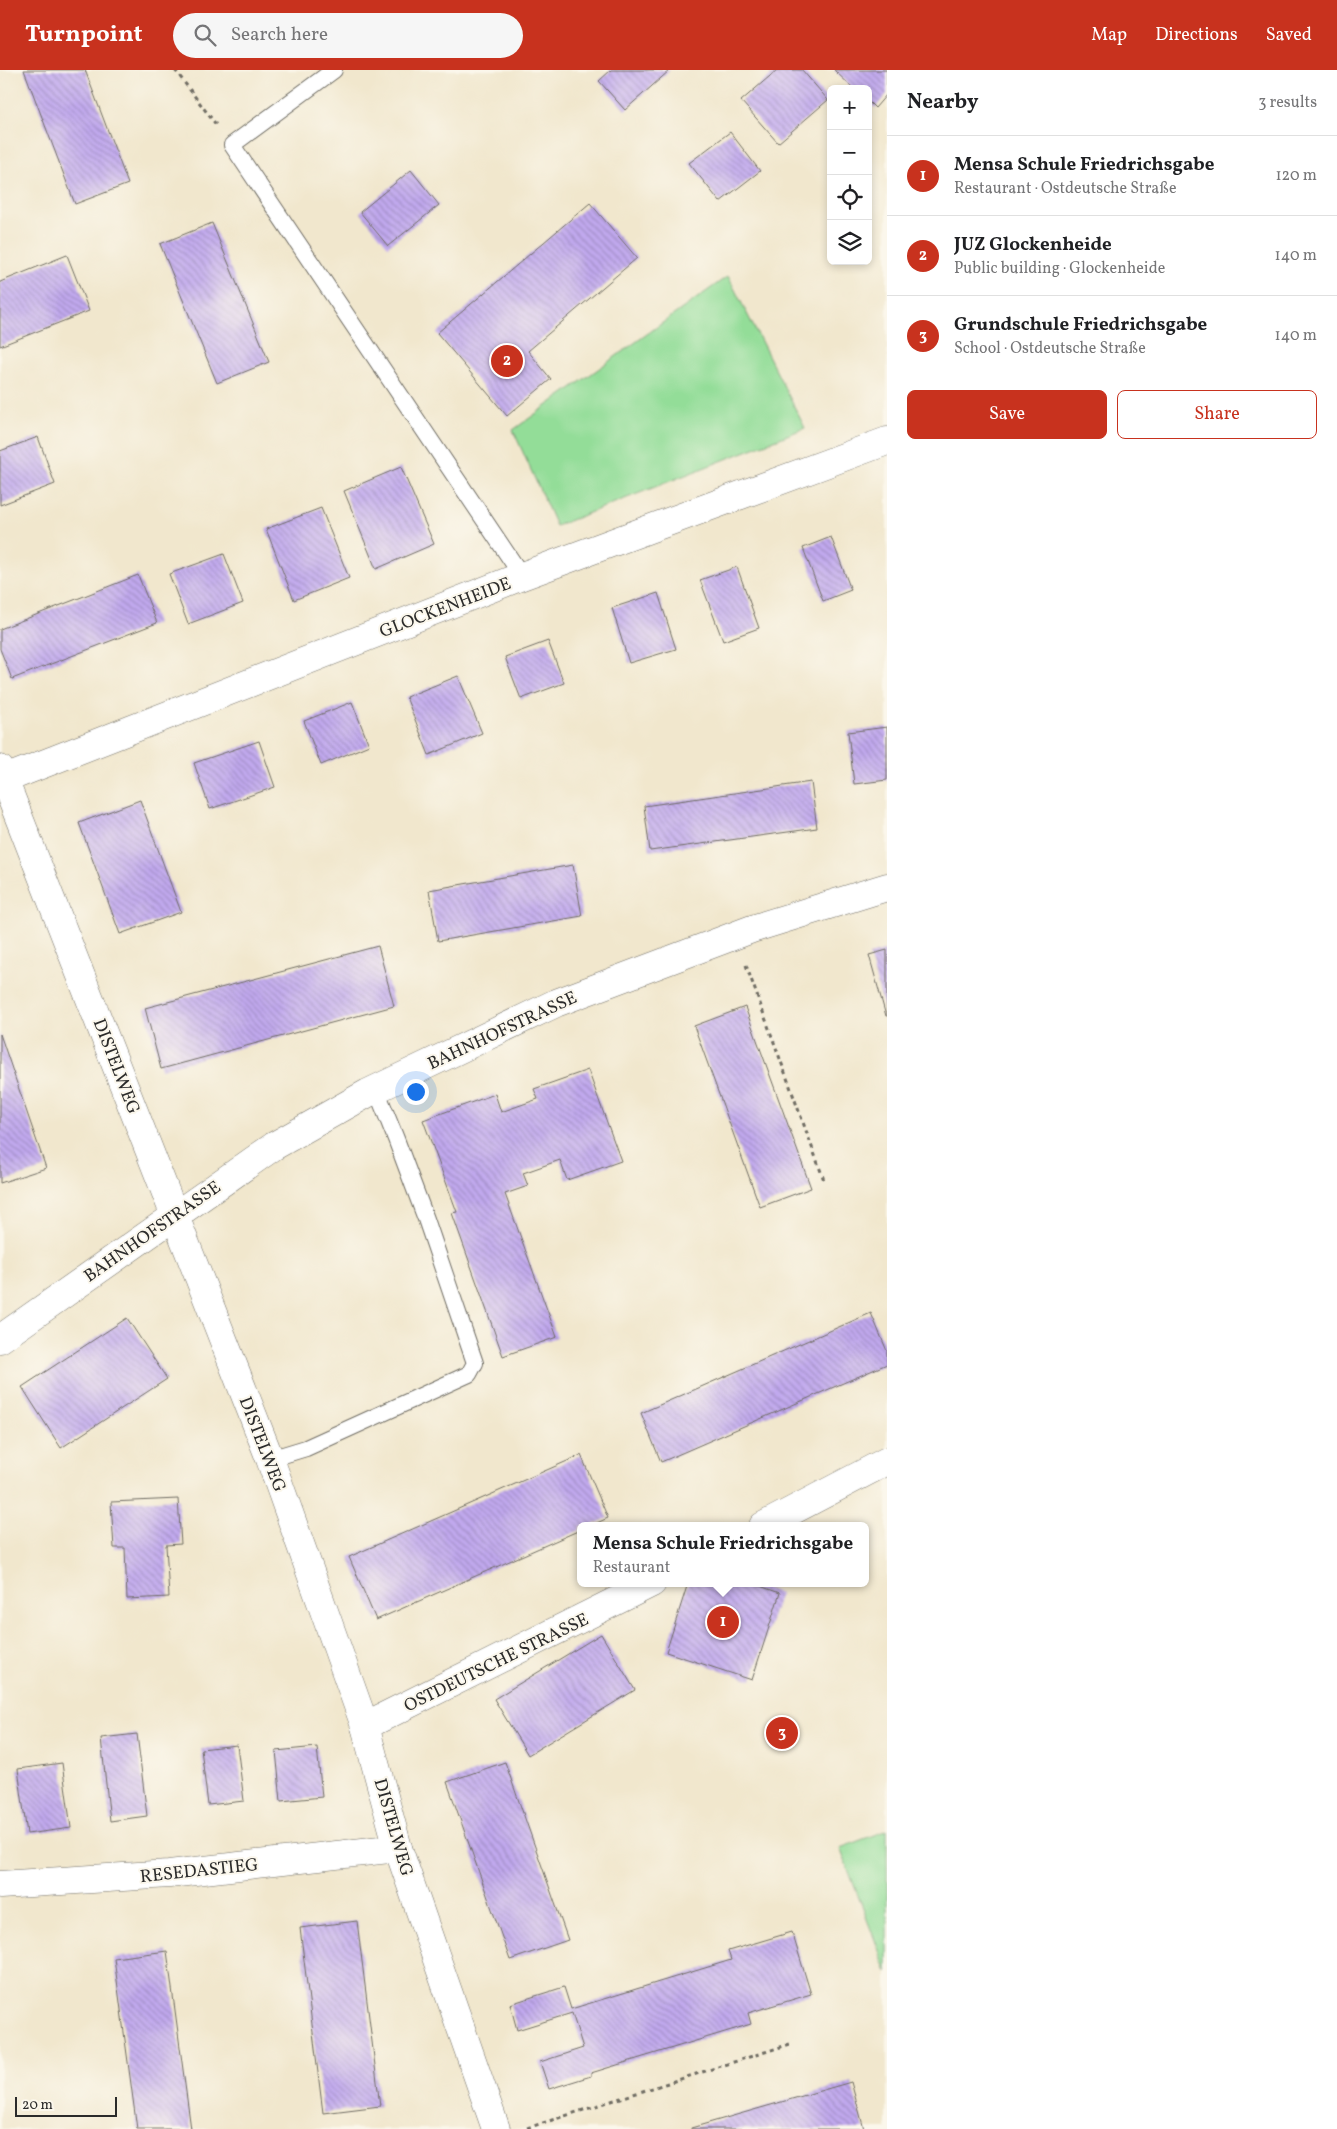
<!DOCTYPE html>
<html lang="en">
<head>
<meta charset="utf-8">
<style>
  body { margin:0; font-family:Vollkorn,serif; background:#f6f6f6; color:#202124 }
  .controls { position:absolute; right:15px; top:15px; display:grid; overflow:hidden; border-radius:8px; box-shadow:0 2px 8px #0003 }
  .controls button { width:45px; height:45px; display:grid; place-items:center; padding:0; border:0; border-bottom:1px solid #e0e0e0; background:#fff; color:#202124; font:25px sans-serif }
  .scale { position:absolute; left:15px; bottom:12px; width:102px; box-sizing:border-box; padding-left:5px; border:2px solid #2b2b2b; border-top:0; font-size:14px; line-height:18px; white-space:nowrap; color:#2b2b2b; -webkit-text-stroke:4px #fbf7ec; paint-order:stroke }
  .you { position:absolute; left:415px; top:1021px; width:18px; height:18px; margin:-12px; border:4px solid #fff; border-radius:50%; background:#1a73e8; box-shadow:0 0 0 8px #1a73e833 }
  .badge { display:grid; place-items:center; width:32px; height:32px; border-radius:50%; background:#c8321e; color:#fff; font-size:16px; font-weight:700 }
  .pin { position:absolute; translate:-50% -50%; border:2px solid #fff; box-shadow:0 1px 5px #0006 }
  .popup { position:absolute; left:577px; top:1452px; width:292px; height:65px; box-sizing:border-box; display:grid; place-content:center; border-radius:8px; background:#fff; filter:drop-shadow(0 1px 4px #0005); font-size:16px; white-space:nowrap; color:#757577 }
  .popup b { font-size:19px; color:#202124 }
  .popup::after { content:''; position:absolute; left:50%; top:100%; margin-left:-10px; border:10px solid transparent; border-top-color:#fff }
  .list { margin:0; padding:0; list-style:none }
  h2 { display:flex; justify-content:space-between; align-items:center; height:65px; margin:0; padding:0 20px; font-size:21px }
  h2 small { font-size:16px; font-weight:400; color:#757577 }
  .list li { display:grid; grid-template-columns:32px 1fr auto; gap:15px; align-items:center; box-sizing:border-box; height:80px; padding:0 20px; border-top:1px solid #e0e0e0 }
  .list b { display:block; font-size:19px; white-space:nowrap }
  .list p { margin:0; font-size:16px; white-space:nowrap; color:#757577 }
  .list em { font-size:16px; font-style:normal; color:#757577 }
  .actions { display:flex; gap:10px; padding:15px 20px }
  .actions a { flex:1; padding:11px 0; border:1px solid #c8321e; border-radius:8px; text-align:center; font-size:18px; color:#c8321e }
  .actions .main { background:#c8321e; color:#fff }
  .icon { flex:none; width:28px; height:28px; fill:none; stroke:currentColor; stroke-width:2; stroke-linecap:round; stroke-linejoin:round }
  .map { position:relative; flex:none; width:887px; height:2059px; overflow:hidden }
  header { display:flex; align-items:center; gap:30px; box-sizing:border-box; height:70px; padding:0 25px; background:#c8321e; color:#fff }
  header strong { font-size:24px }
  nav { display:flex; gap:28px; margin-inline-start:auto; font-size:18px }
  .search { width:350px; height:45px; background:#f6f6f6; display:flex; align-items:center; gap:12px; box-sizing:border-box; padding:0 18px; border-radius:28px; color:#757577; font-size:19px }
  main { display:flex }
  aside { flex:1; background:#fff }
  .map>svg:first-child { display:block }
</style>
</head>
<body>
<header>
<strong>Turnpoint</strong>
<div class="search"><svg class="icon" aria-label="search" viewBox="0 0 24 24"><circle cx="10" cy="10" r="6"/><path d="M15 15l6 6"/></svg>Search here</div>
<nav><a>Map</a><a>Directions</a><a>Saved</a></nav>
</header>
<main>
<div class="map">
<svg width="887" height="2059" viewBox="0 0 887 2059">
  <defs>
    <pattern id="building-back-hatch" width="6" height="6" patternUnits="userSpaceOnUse" patternTransform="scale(1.25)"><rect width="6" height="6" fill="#c1a9ee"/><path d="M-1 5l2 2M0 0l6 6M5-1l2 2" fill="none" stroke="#9d8ac1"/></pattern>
  </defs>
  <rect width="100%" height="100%" fill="#fbf7ec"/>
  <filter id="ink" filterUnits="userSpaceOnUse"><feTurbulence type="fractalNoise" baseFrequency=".02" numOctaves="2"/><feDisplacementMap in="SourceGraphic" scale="10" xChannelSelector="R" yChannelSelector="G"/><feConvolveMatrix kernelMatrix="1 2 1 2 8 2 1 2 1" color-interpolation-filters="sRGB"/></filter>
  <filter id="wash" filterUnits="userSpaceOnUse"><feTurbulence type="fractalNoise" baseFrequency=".0096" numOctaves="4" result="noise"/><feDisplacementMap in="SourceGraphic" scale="20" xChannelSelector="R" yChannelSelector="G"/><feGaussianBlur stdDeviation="1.12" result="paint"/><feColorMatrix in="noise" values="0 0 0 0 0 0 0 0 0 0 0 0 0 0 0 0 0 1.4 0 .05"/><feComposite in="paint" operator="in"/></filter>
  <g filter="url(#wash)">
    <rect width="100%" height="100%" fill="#f1e7cd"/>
    <g fill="#93dd98" stroke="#5f8462">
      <polygon points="728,206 805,358 556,456 513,360"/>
      <polygon points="887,1760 887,1902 840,1778"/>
    </g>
    <g id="blocks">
      <g fill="url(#building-back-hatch)">
        <polygon points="24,0 85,0 128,114 75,134"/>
        <polygon points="611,0 670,0 625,40 599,11"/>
        <polygon points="777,0 802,0 828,30 778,73 741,31"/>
        <polygon points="834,0 887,0 887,24 875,38 868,31 868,19 854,19"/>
        <polygon points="730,62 760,101 720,132 689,93"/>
        <polygon points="411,100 439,135 388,176 360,142"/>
        <polygon points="590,133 637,188 528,281 551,309 507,346 437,263"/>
        <polygon points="212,153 269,292 217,313 160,174"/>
        <polygon points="67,185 89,241 0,276 0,212"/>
        <polygon points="38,367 55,414 0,435 0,381"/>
        <polygon points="401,397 434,474 376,499 344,421"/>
        <polygon points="321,438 349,508 294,530 266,459"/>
        <polygon points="831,467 851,520 823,531 803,478"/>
        <polygon points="224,484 243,533 188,554 169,504"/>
        <polygon points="737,497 759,558 723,571 700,510"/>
        <polygon points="138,505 157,553 12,609 0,579 0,559"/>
        <polygon points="658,523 676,579 629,593 612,538"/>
        <polygon points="548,571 564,613 521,629 505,587"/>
        <polygon points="458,606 482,663 429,685 406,627"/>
        <polygon points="352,632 369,675 321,695 304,651"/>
        <polygon points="887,657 887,710 854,714 848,662"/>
        <polygon points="259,671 275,717 210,739 194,693"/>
        <polygon points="811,712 817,758 650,781 644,736"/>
        <polygon points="140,730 181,842 120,864 79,753"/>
        <polygon points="573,795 582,846 438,871 429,820"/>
        <polygon points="378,876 394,936 161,999 145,938"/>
        <polygon points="887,880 887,946 886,946 869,885"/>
        <polygon points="745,937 811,1118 760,1137 694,956"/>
        <polygon points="0,964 46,1098 0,1113"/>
        <polygon points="588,1000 621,1091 567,1110 560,1090 523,1103 528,1116 505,1124 557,1267 503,1286 452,1143 457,1142 423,1050 495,1024 501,1042 538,1029 534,1019"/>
        <polygon points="871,1243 887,1281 887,1294 661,1392 641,1343"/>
        <polygon points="127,1248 167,1309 61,1378 22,1317"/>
        <polygon points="581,1385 608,1448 590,1456 580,1456 580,1460 376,1550 349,1487"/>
        <polygon points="178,1429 181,1474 166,1475 169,1527 127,1529 125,1478 114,1478 111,1432"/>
        <polygon points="688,1513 751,1513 780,1523 752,1610 666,1582"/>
        <polygon points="601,1564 635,1620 528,1685 494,1629"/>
        <polygon points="137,1664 147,1746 110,1751 101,1668"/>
        <polygon points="237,1675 244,1731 208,1735 201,1679"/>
        <polygon points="317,1677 322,1727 281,1731 276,1681"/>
        <polygon points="505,1692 568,1870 510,1890 447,1712"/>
        <polygon points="62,1693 71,1758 27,1764 18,1699"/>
        <polygon points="357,1851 380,2036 323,2043 300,1858"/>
        <polygon points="792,1862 811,1924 748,1943 751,1954 591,2003 591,2006 549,2019 540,1992 583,1978 572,1943 517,1960 510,1934 564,1917 571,1939 731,1890 728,1881"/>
        <polygon points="167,1881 191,2059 137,2059 114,1888"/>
        <polygon points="851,2012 864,2059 691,2059 691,2058"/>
      </g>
    </g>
  </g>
  <g filter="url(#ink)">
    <use href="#blocks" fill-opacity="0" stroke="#706d64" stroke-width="1"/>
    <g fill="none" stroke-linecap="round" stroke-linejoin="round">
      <g stroke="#706d64" stroke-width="18">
        <g id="service">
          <polyline points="334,0 232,75 522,506"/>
          <polyline points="270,1389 306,1378 469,1304 475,1293 426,1149 396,1069 376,1019"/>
        </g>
      </g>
      <g stroke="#706d64" stroke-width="29">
        <g id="minor">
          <polyline points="0,699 270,1389 365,1656 398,1778 496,2059"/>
          <polyline points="5,709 522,506 887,371"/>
          <polyline points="0,1269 274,1076 368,1023 556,933 752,859 887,817"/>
          <polyline points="763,1456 887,1391"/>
          <polyline points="365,1656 652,1513"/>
          <polyline points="0,1815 169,1804 398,1778"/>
        </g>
      </g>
      <g stroke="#706d64" stroke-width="3" stroke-dasharray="4 4" stroke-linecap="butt">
        <polyline points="175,0 217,56"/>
        <polyline points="746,895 825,1113"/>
        <polyline points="527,2058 790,1974"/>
      </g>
      <use href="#service" stroke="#fff" stroke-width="16"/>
      <use href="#minor" stroke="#fff" stroke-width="28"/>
    </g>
  </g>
  <g text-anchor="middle" stroke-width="4" stroke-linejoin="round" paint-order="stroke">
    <g font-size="18" fill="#2b2b2b" stroke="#fbf7ec">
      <text transform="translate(445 537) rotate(-21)" y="6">GLOCKENHEIDE</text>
      <text transform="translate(502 960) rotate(-25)" y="6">BAHNHOFSTRASSE</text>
      <text transform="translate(117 996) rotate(69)" y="6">DISTELWEG</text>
      <text transform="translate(152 1161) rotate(-35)" y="6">BAHNHOFSTRASSE</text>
      <text transform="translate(263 1374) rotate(69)" y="6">DISTELWEG</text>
      <text transform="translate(496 1592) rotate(-26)" y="6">OSTDEUTSCHE STRASSE</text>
      <text transform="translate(394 1757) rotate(74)" y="6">DISTELWEG</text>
      <text transform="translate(199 1800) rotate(-6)" y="6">RESEDASTIEG</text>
    </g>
  </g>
</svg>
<div class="controls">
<button>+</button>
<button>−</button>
<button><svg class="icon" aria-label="locate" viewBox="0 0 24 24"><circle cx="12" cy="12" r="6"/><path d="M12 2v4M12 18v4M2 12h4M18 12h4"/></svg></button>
<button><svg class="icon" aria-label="layers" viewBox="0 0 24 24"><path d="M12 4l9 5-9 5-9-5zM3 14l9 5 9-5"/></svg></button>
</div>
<div class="scale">20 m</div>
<div class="you"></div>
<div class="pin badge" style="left:723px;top:1552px">1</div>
<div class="popup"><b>Mensa Schule Friedrichsgabe</b>Restaurant</div>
<div class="pin badge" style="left:507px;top:291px">2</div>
<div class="pin badge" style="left:782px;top:1663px">3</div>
</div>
<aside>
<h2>Nearby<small>3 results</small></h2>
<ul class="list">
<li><span class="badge">1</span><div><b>Mensa Schule Friedrichsgabe</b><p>Restaurant · Ostdeutsche Straße</p></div><em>120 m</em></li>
<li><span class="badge">2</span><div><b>JUZ Glockenheide</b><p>Public building · Glockenheide</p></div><em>140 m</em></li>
<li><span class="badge">3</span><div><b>Grundschule Friedrichsgabe</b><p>School · Ostdeutsche Straße</p></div><em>140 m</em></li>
</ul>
<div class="actions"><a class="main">Save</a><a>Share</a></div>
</aside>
</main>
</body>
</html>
